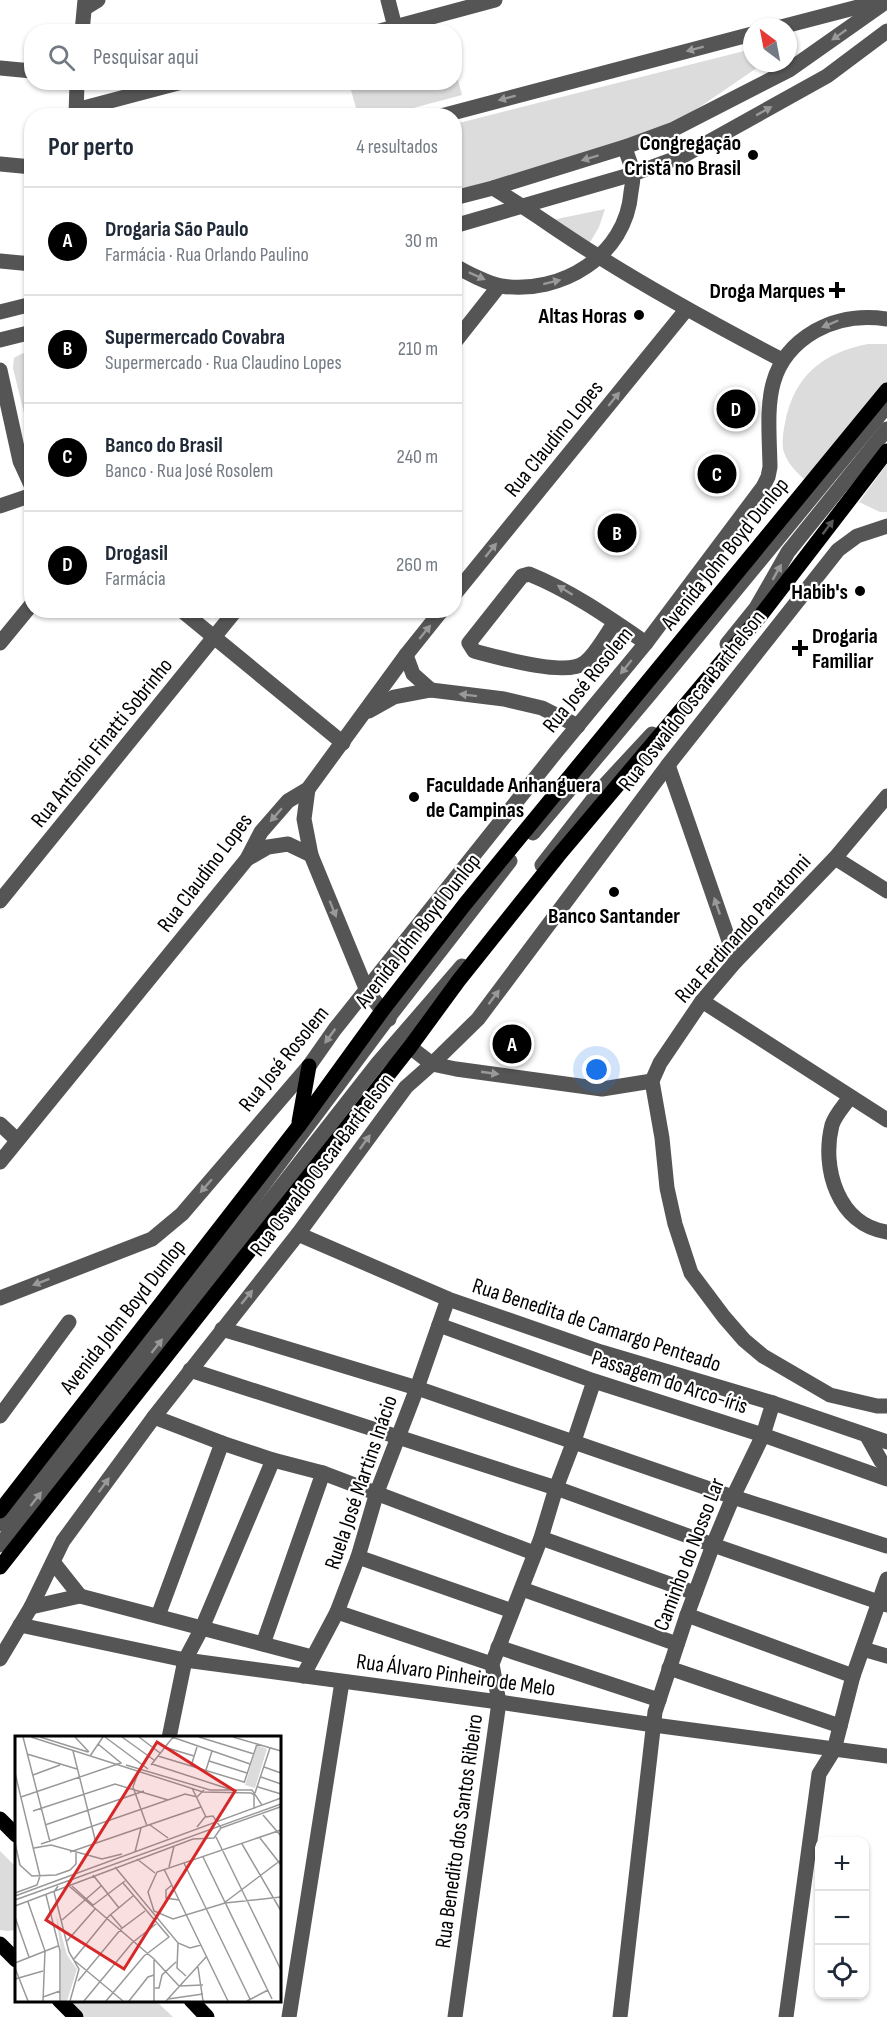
<!DOCTYPE html>
<html lang="pt">
<head>
<meta charset="utf-8">
<style>
  body { margin:0; font-family:"Sofia Sans Condensed",sans-serif; background:#f2f2f3; color:#1f2937 }
  .controls { position:absolute; right:18px; bottom:18px; display:grid; overflow:hidden; border-radius:12px; box-shadow:0 2px 4px #0004 }
  .controls button { width:54px; height:54px; display:grid; place-items:center; padding:0; border:0; border-bottom:2px solid #e0e1e3; background:#fff; color:#1f2937; font:30px sans-serif }
  .compass { position:absolute; left:743px; top:18px; width:54px; height:54px; border-radius:50%; background:#fff; box-shadow:0 2px 4px #0004; rotate:328deg }
  .you { position:absolute; left:597px; top:1070px; width:21px; height:21px; margin:-15px; border:4px solid #fff; border-radius:50%; background:#1a73e8; box-shadow:0 0 0 9px #1a73e833 }
  .badge { display:grid; place-items:center; width:39px; height:39px; border-radius:50%; background:#000; color:#fff; font-size:20px; font-weight:700 }
  .pin { position:absolute; translate:-50% -50%; border:3px solid #fff; box-shadow:0 2px 6px #0006 }
  .list { margin:0; padding:0; list-style:none }
  h2 { display:flex; justify-content:space-between; align-items:center; height:78px; margin:0; padding:0 24px; font-size:26px }
  h2 small { font-size:20px; font-weight:400; color:#747a83 }
  .list li { display:grid; grid-template-columns:39px 1fr auto; gap:18px; align-items:center; box-sizing:border-box; height:108px; padding:0 24px; border-top:2px solid #e0e1e3 }
  .list b { display:block; font-size:22px; white-space:nowrap }
  .list p { margin:0; font-size:20px; white-space:nowrap; color:#747a83 }
  .list em { font-size:20px; font-style:normal; color:#747a83 }
  .icon { flex:none; width:33px; height:33px; fill:none; stroke:currentColor; stroke-width:2; stroke-linecap:round; stroke-linejoin:round }
  .map { position:relative; flex:none; width:887px; height:2017px; overflow:hidden }
  .search { position:absolute; background:#fff; box-shadow:0 2px 4px #0004; left:24px; top:24px; width:438px; height:66px; display:flex; align-items:center; gap:15px; box-sizing:border-box; padding:0 21px; border-radius:24px; color:#747a83; font-size:22px }
  .panel { position:absolute; background:#fff; box-shadow:0 2px 4px #0004; left:24px; top:108px; width:438px; height:510px; border-radius:24px }
  .map>svg:first-child { display:block }
</style>
</head>
<body>
<div class="map">
<svg width="887" height="2017" viewBox="0 0 887 2017">
  <rect width="100%" height="100%" fill="#fff"/>
  <g fill="#dcdcdc">
    <polygon points="752,49 752,63 764,63 691,113 657,134 455,191 455,124"/>
    <polygon points="455,69 462,95 387,115 358,115 349,83 454,82"/>
    <polygon points="605,209 599,227 589,244 547,221"/>
    <path d="M868,344H887V384L808,483C799,474 790,467 785,455C781,447 783,432 785,423C794,376 822,353 868,344Z"/>
    <polygon points="31,351 32,351 31,442 13,368 14,358 21,354"/>
    <polygon points="887,464 887,512 880,512 859,502"/>
    <polygon points="0,1851 16,1867 16,1930 7,1931 0,1930"/>
    <polygon points="66,2001 156,2001 173,2017 84,2017"/>
  </g>
  <g fill="none" stroke-linecap="round" stroke-linejoin="round">
    <g stroke="#555" stroke-width="15">
      <polyline points="388,0 395,27"/>
      <polyline points="85,8 98,0"/>
      <polyline points="781,27 881,1"/>
      <polyline points="82,32 85,0"/>
      <polyline points="376,32 495,0"/>
      <polyline points="0,68 32,71"/>
      <polyline points="76,110 182,82"/>
      <polyline points="76,116 77,82"/>
      <polyline points="441,116 752,34"/>
      <polyline points="0,164 32,167"/>
      <path d="M493,188C530,210 565,236 601,258C660,295 721,328 782,360"/>
      <polyline points="454,198 493,188 625,147 674,129 789,70 887,1"/>
      <polyline points="454,226 633,174 685,155 827,76 887,31"/>
      <polyline points="0,261 32,264"/>
      <path d="M454,265C465,272 489,284 501,286C561,295 626,256 631,192C632,187 633,180 633,174C632,165 627,156 625,147"/>
      <polyline points="0,312 32,304"/>
      <polyline points="0,340 32,332"/>
      <polyline points="454,343 499,286"/>
      <polyline points="0,370 20,461 32,487"/>
      <polyline points="0,506 32,495"/>
      <polyline points="454,595 686,310"/>
      <polyline points="181,610 343,743"/>
      <path d="M615,622C607,633 595,656 584,663C566,677 497,657 474,651L469,643L522,576L529,574C571,591 608,617 646,643"/>
      <polyline points="0,643 32,604"/>
      <polyline points="727,644 756,608 788,552 887,429"/>
      <polyline points="406,655 413,674 431,690"/>
      <polyline points="369,711 394,697 431,690 504,699 542,708 578,726"/>
      <polyline points="668,765 736,961"/>
      <polyline points="308,789 304,819 311,855 367,991 389,1019"/>
      <polyline points="887,796 835,858 736,961 702,1001 660,1063 652,1081 662,1138 667,1188 675,1224 691,1273 724,1317 744,1340 763,1356 830,1395 877,1406 887,1406"/>
      <polyline points="533,833 650,694 887,406"/>
      <polyline points="835,858 887,891"/>
      <polyline points="247,859 268,847 288,844 311,855"/>
      <polyline points="542,865 601,789 652,734"/>
      <polyline points="0,901 236,610"/>
      <polyline points="702,1001 887,1120"/>
      <polyline points="403,1038 410,1047 432,1064 456,1069 602,1089 652,1081"/>
      <path d="M850,1097C844,1106 835,1115 832,1125C821,1168 838,1225 887,1232"/>
      <polyline points="0,1124 17,1140"/>
      <polyline points="0,1162 247,859 261,832 288,801 308,789 406,655 442,610"/>
      <polyline points="298,1234 448,1299 601,1352 773,1403 887,1442"/>
      <path d="M0,1298L152,1239L182,1214L309,1066L335,1029L556,752L646,643L763,487L768,477L770,467C769,412 760,363 815,331C838,318 861,315 887,319"/>
      <polyline points="439,1325 594,1381 763,1435 887,1479"/>
      <polyline points="222,1329 417,1388 733,1497 887,1546"/>
      <polyline points="190,1370 556,1488 713,1545 887,1605"/>
      <polyline points="0,1416 69,1322"/>
      <polyline points="154,1417 222,1443 273,1460 323,1473 534,1553"/>
      <polyline points="867,1436 881,1461 887,1467"/>
      <polyline points="0,1524 208,1259 388,1018 510,861"/>
      <polyline points="541,1538 695,1593"/>
      <polyline points="0,1545 378,1063 462,966"/>
      <polyline points="358,1557 512,1611"/>
      <polyline points="53,1562 80,1596"/>
      <polyline points="522,1589 677,1644"/>
      <polyline points="31,1607 80,1596 312,1657"/>
      <polyline points="337,1612 492,1664"/>
      <polyline points="687,1615 853,1676"/>
      <polyline points="158,1616 222,1443"/>
      <polyline points="20,1625 185,1660 499,1702 654,1725 887,1756"/>
      <polyline points="263,1644 323,1473"/>
      <polyline points="498,1647 659,1700"/>
      <polyline points="863,1649 887,1656"/>
      <polyline points="0,1659 31,1607 63,1541 154,1417 298,1234 406,1087 432,1064 478,1019 668,765 838,550 857,536 887,526"/>
      <polyline points="669,1668 840,1726"/>
      <polyline points="303,1676 337,1612 358,1557 377,1492 417,1388 448,1299"/>
      <polyline points="169,1738 185,1660 202,1628 273,1460"/>
      <polyline points="289,2017 342,1682"/>
      <polyline points="455,2017 499,1702 492,1664 541,1538 556,1488 574,1441 594,1381"/>
      <polyline points="620,2017 655,1712 687,1615 713,1545 733,1497 763,1435 773,1403"/>
      <polyline points="786,2017 819,1774 834,1750 853,1676 887,1579"/>
    </g>
    <g stroke="#000" stroke-width="15">
      <polyline points="299,1122 309,1066"/>
      <polyline points="0,1511 298,1127 382,1011 465,904 887,390"/>
      <polyline points="0,1567 410,1047 459,980 558,856 761,615 887,451"/>
      <polyline points="0,1819 16,1835"/>
      <polyline points="0,1944 16,1960"/>
      <polyline points="59,2000 76,2017"/>
      <polyline points="191,2000 207,2017"/>
    </g>
  </g>
  <defs><path id="oneway-solid" d="M-6-.8H1V-3.2L6.5 0L1 3.2V.8H-6Z" transform="scale(1.5)"/></defs>
  <g fill="#999">
    <use href="#oneway-solid" transform="translate(839 35) rotate(145)"/>
    <use href="#oneway-solid" transform="translate(695 49) rotate(165)"/>
    <use href="#oneway-solid" transform="translate(507 98) rotate(165)"/>
    <use href="#oneway-solid" transform="translate(764 111) rotate(-29)"/>
    <use href="#oneway-solid" transform="translate(590 158) rotate(163)"/>
    <use href="#oneway-solid" transform="translate(477 276) rotate(24)"/>
    <use href="#oneway-solid" transform="translate(552 282) rotate(-14)"/>
    <use href="#oneway-solid" transform="translate(830 324) rotate(157)"/>
    <use href="#oneway-solid" transform="translate(614 399) rotate(-51)"/>
    <use href="#oneway-solid" transform="translate(491 550) rotate(-51)"/>
    <use href="#oneway-solid" transform="translate(777 572) rotate(-60)"/>
    <use href="#oneway-solid" transform="translate(565 590) rotate(-148)"/>
    <use href="#oneway-solid" transform="translate(425 632) rotate(-51)"/>
    <use href="#oneway-solid" transform="translate(626 667) rotate(129)"/>
    <use href="#oneway-solid" transform="translate(468 695) rotate(-173)"/>
    <use href="#oneway-solid" transform="translate(276 815) rotate(131)"/>
    <use href="#oneway-solid" transform="translate(717 906) rotate(-109)"/>
    <use href="#oneway-solid" transform="translate(333 909) rotate(68)"/>
    <use href="#oneway-solid" transform="translate(494 997) rotate(-53)"/>
    <use href="#oneway-solid" transform="translate(330 1036) rotate(126)"/>
    <use href="#oneway-solid" transform="translate(490 1073) rotate(8)"/>
    <use href="#oneway-solid" transform="translate(365 1142) rotate(-54)"/>
    <use href="#oneway-solid" transform="translate(206 1186) rotate(131)"/>
    <use href="#oneway-solid" transform="translate(41 1282) rotate(159)"/>
    <use href="#oneway-solid" transform="translate(247 1297) rotate(-51)"/>
    <use href="#oneway-solid" transform="translate(157 1346) rotate(-52)"/>
    <use href="#oneway-solid" transform="translate(104 1485) rotate(-54)"/>
    <use href="#oneway-solid" transform="translate(36 1499) rotate(-52)"/>
  </g>
  <use fill="#595959" href="#oneway-solid" transform="translate(828 527) rotate(-53)"/>
  <g fill="#000" stroke="#fff" stroke-width="2">
    <circle cx="753" cy="155" r="6"/>
    <path d="M834 281h6v6h6v6h-6v6h-6v-6h-6v-6h6z"/>
    <circle cx="639" cy="315" r="6"/>
    <circle cx="860" cy="591" r="6"/>
    <path d="M797 639h6v6h6v6h-6v6h-6v-6h-6v-6h6z"/>
    <circle cx="414" cy="797" r="6"/>
    <circle cx="614" cy="892" r="6"/>
  </g>
  <g text-anchor="middle" stroke-width="4.5" stroke-linejoin="round" paint-order="stroke">
    <g font-size="22" font-weight="bold" fill="#000" stroke="#fff" text-anchor="end">
      <text x="741" y="150">Congregação<tspan x="741" dy="25">Cristã no Brasil</tspan></text>
      <text x="825" y="298">Droga Marques</text>
      <text x="627" y="323">Altas Horas</text>
      <text x="848" y="599">Habib's</text>
      <text x="812" y="643" text-anchor="start">Drogaria<tspan x="812" dy="25">Familiar</tspan></text>
      <text x="426" y="792" text-anchor="start">Faculdade Anhanguera<tspan x="426" dy="25">de Campinas</tspan></text>
      <text x="614" y="923" text-anchor="middle">Banco Santander</text>
    </g>
    <g font-size="22" fill="#000" stroke="#fff">
      <text transform="translate(553 438) rotate(-51)" y="8">Rua Claudino Lopes</text>
      <text transform="translate(724 553) rotate(-51)" y="8">Avenida John Boyd Dunlop</text>
      <text transform="translate(587 679) rotate(-51)" y="8">Rua José Rosolem</text>
      <text transform="translate(691 700) rotate(-52)" y="8">Rua Oswaldo Oscar Barthelson</text>
      <text transform="translate(101 742) rotate(-51)" y="8">Rua Antônio Finatti Sobrinho</text>
      <text transform="translate(204 872) rotate(-53)" y="8">Rua Claudino Lopes</text>
      <text transform="translate(742 928) rotate(-48)" y="8">Rua Ferdinando Panatonni</text>
      <text transform="translate(417 930) rotate(-52)" y="8">Avenida John Boyd Dunlop</text>
      <text transform="translate(283 1058) rotate(-51)" y="8">Rua José Rosolem</text>
      <text transform="translate(321 1164) rotate(-53)" y="8">Rua Oswaldo Oscar Barthelson</text>
      <text transform="translate(122 1316) rotate(-52)" y="8">Avenida John Boyd Dunlop</text>
      <text transform="translate(597 1324) rotate(18)" y="8">Rua Benedita de Camargo Penteado</text>
      <text transform="translate(670 1381) rotate(18)" y="8">Passagem do Arco-íris</text>
      <text transform="translate(360 1482) rotate(-71)" y="8">Ruela José Martins Inácio</text>
      <text transform="translate(688 1554) rotate(-69)" y="8">Caminho do Nosso Lar</text>
      <text transform="translate(456 1674) rotate(8)" y="8">Rua Álvaro Pinheiro de Melo</text>
      <text transform="translate(458 1831) rotate(-82)" y="8">Rua Benedito dos Santos Ribeiro</text>
    </g>
  </g>
  <g transform="translate(15 1736)">
    <rect width="266" height="266" fill="#fff"/>
    <path d="M242,9L252,13L240,52L230,49ZM41,179L52,219L62,233L52,265H46V216Z" fill="#dcdcdc"/>
    <path fill="none" stroke="#999" stroke-width="1.5" d="M8,1L35,106M16,1L188,56L236,57L239,59V73M25,1L73,16M60,1L74,16M90,1L133,33M107,1L139,24M124,1L145,17M157,1L235,28M184,1L239,18M218,1L266,15M149,11L179,20M58,15L81,107M12,18L62,33M75,20L88,1M143,20L229,46M194,25L232,37M137,28L217,54M111,29L195,54H237L247,69M136,29L158,1M176,30L182,11M249,31L266,37M124,34L118,51L132,90M191,34L197,15M0,37L25,140L22,149L0,157M18,39L45,29M246,41L266,48M229,47L242,8M243,51L266,58M177,52L191,81M240,57L255,12M6,61L106,27L83,8M18,75L100,48L153,64M248,79L266,100M30,89L129,55M135,89L153,102M206,92L265,71M266,94L142,136L133,156L139,175L158,183L210,167L266,161M201,101L266,234M245,102L266,129M0,107L5,129L17,140L41,139L55,134L61,128V117M26,108L170,58L182,61L189,54M227,108L266,175M19,112L36,109L87,123L107,118M55,116L186,71M120,116L126,92M188,121L257,263M122,123L140,137M169,127L235,263M100,131L163,207L175,212L186,209M154,131L159,110M149,133L213,265M78,139L104,172M157,149L151,154V162L164,164M43,150L39,156L54,216L64,233L55,265M54,150L139,223L164,250L188,249M57,150L78,169M31,159L45,215V265M0,160L266,62M0,164L266,68M13,166L30,215L28,265M209,167L266,124M0,170L178,103L199,102L206,92L198,80L190,81L182,91M77,170L110,145M95,178L107,192M0,181L14,221M47,184L86,150M52,205L80,173M163,207L162,232L171,240M59,223L94,180L118,160M60,225L108,265M0,227L43,210M183,231L188,265M0,232L13,265M0,243L28,235M63,245L106,193L130,175M140,252H144L147,239L161,226M28,261L45,255M153,263L188,258M69,265L117,207L141,188M91,265L129,220L154,201L108,147M114,265L133,241L139,239M139,265V224M151,265L192,220M232,265L253,254"/>
    <path fill="#d62828" fill-opacity="0.15" stroke="#d62828" stroke-width="3" d="M142,6L220,55L109,233L31,184Z"/>
    <rect width="266" height="266" fill="none" stroke="#000" stroke-width="3"/>
  </g>
</svg>
<div class="controls">
<button>+</button>
<button>−</button>
<button><svg class="icon" aria-label="locate" viewBox="0 0 24 24"><circle cx="12" cy="12" r="6"/><path d="M12 2v4M12 18v4M2 12h4M18 12h4"/></svg></button>
</div>
<svg class="compass" viewBox="-18 -18 36 36"><path d="M0-13l5 13h-10z" fill="#e53935"/><path d="M0 13l5-13h-10z" fill="#747a83"/></svg>
<div class="you"></div>
<div class="pin badge" style="left:512px;top:1044px">A</div>
<div class="pin badge" style="left:617px;top:533px">B</div>
<div class="pin badge" style="left:717px;top:474px">C</div>
<div class="pin badge" style="left:736px;top:409px">D</div>
<div class="search"><svg class="icon" aria-label="search" viewBox="0 0 24 24"><circle cx="10" cy="10" r="6"/><path d="M15 15l6 6"/></svg>Pesquisar aqui</div>
<section class="panel">
<h2>Por perto<small>4 resultados</small></h2>
<ul class="list">
<li><span class="badge">A</span><div><b>Drogaria São Paulo</b><p>Farmácia · Rua Orlando Paulino</p></div><em>30 m</em></li>
<li><span class="badge">B</span><div><b>Supermercado Covabra</b><p>Supermercado · Rua Claudino Lopes</p></div><em>210 m</em></li>
<li><span class="badge">C</span><div><b>Banco do Brasil</b><p>Banco · Rua José Rosolem</p></div><em>240 m</em></li>
<li><span class="badge">D</span><div><b>Drogasil</b><p>Farmácia</p></div><em>260 m</em></li>
</ul>
</section>
</div>
</body>
</html>
